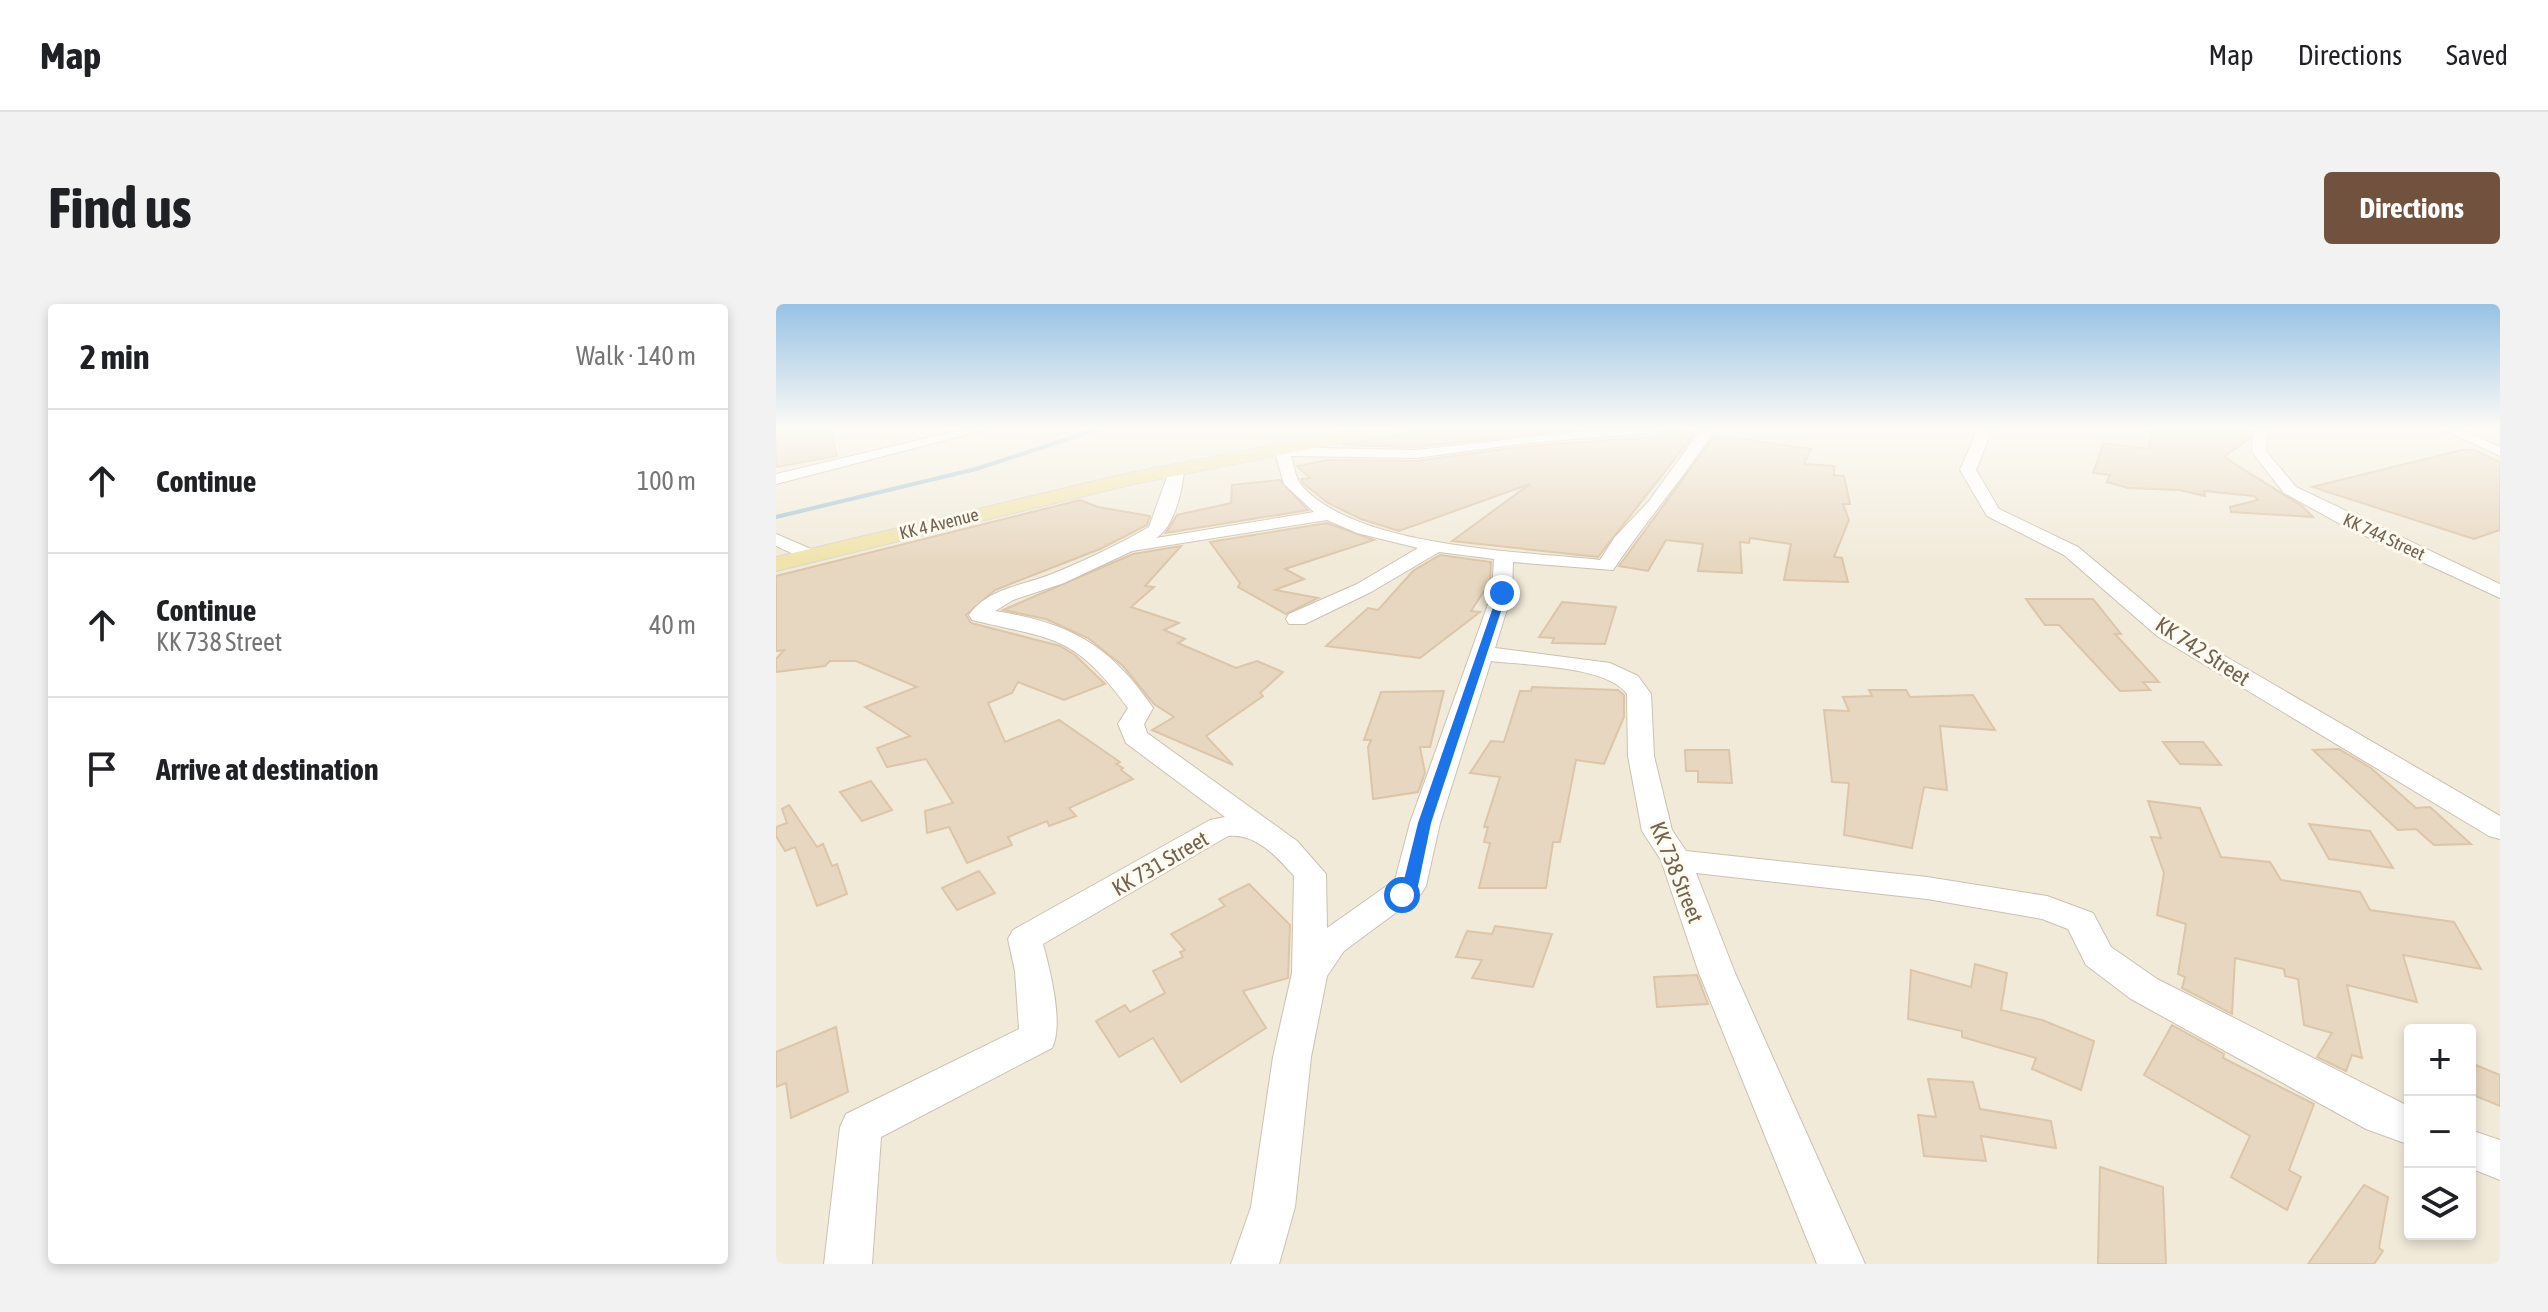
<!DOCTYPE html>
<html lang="en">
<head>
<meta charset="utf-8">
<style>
  body { margin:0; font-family:"Asap Condensed",sans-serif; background:#f2f2f2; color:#202124 }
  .controls { position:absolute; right:24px; bottom:24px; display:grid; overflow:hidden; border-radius:8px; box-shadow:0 4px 12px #0003 }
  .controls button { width:72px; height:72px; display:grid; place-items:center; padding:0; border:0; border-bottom:2px solid #e0e0e0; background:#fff; color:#202124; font:40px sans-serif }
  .stop { position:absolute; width:24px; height:24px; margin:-18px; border:6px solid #1a73e8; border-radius:50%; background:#fff }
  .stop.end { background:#1a73e8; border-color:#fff; box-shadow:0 2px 8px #0008 }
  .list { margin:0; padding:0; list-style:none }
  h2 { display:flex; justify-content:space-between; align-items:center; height:104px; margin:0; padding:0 32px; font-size:34px }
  h2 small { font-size:26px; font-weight:400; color:#757577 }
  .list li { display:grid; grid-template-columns:52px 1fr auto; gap:24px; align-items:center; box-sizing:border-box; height:144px; padding:0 32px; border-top:2px solid #e0e0e0 }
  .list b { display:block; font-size:30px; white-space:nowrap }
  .list p { margin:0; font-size:26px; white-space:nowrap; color:#757577 }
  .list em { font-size:26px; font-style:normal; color:#757577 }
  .icon { flex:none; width:44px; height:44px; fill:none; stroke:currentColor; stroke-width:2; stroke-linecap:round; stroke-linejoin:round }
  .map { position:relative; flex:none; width:1724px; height:960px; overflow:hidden; border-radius:8px }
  header { display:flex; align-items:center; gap:48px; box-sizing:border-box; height:112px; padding:0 40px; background:#fff; border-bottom:2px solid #e0e0e0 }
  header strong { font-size:38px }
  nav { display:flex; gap:44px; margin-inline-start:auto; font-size:28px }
  .intro { display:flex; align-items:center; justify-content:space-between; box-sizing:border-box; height:192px; padding:0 48px }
  h1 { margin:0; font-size:56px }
  .button { padding:20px 36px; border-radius:8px; background:#71523f; color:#fff; font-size:28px; font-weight:700 }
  main { display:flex; gap:48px; padding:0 48px }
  aside { flex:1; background:#fff; border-radius:8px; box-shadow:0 4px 12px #0003 }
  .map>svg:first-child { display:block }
</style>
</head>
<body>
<header>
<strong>Map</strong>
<nav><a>Map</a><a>Directions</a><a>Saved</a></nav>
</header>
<div class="intro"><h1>Find us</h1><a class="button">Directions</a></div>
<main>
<aside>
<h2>2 min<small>Walk · 140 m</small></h2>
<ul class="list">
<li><svg class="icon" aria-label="ahead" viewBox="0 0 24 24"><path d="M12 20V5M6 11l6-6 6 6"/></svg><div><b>Continue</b></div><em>100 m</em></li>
<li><svg class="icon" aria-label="ahead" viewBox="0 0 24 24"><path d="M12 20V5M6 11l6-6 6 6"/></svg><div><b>Continue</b><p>KK 738 Street</p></div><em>40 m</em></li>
<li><svg class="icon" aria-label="arrive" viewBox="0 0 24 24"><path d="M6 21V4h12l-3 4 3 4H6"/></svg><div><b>Arrive at destination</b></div></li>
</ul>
</aside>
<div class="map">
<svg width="1724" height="960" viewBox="0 0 1724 960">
  <rect width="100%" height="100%" fill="#faf7ea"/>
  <path fill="#f1ead9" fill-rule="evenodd" d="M0,125H1724V960H0ZM1634,726H1694V930H1634Z"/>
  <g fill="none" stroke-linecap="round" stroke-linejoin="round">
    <polyline stroke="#a8c4d2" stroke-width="4" points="0,213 200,165 322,125"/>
  </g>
  <g fill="#e7d7c0" stroke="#dcc5a8" stroke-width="2">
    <polygon points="0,125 54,125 61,152 0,163"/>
    <polygon points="637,125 801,125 640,143 567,141 636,128"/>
    <polygon points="891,125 919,129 822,253 676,237 754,180 623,227 585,215 552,199 527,179 525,175 534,174 521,162 552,156 640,157 750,142 881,133"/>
    <polygon points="1375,125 1474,125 1474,134 1448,153 1526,202 1537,213 1455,208 1454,203 1482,196 1478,192 1428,187 1429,192 1403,186 1352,184 1331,178 1334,171 1317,169 1328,139 1373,145"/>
    <polygon points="939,131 1035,145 1028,160 1058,162 1058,171 1068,172 1074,200 1067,200 1073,216 1058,253 1066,254 1072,278 1008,276 1015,240 974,234 973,239 964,238 966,269 922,267 927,240 890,236 872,267 843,262"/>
    <polygon points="1686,146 1699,146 1724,158 1724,226 1698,235 1536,183"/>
    <polygon points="504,176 532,206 390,229 401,211 455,199 456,181"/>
    <polygon points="304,196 322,203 374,212 371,221 324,245 219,286 190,311 195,319 284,342 299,351 329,380 288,396 242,378 236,389 212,399 229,438 283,416 344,458 340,460 347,464 345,466 357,475 293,504 300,512 273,522 271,517 232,533 236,541 191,559 173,523 151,529 149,507 177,499 150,455 111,463 101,444 134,432 89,403 141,383 80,357 54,357 49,362 0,368 0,355 8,346 0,347 0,272"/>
    <polygon points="551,219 598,236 509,265 528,275 499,286 542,294 510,310 462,283 464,279 434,238"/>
    <polygon points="405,242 369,282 378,283 355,303 403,319 388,326 409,335 402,339 460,364 481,357 507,368 484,389 487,392 430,432 457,461 376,426 398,413 378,400 347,362 312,334 270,315 227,306 357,250"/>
    <polygon points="664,251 715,258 714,278 695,307 704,308 644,354 550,342 592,304 602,306 637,267"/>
    <polygon points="1250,295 1317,295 1345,330 1339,330 1383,378 1367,378 1374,386 1344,387 1283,321 1269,321"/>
    <polygon points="786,298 840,303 829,340 776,339 778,334 763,333"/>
    <polygon points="756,383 842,386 848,391 848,413 828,460 800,456 784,538 777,538 770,584 703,584 714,539 708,538 712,523 708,523 724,473 694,469 715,437 728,438 744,387 755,387"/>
    <polygon points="1093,386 1130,386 1134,393 1197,391 1219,426 1164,422 1171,486 1148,483 1136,544 1068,531 1073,479 1056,478 1048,406 1073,407 1067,393 1096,392"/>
    <polygon points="668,387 654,443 644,443 649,469 642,488 597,495 592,443 595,436 588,436 605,388"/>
    <polygon points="1387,438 1427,438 1445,461 1404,460"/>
    <polygon points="1563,445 1595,464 1640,504 1654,503 1695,540 1658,541 1640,525 1622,526 1537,446"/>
    <polygon points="909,446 953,446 956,479 922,478 922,467 910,467"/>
    <polygon points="95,477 116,506 86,517 64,488"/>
    <polygon points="1372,497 1424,504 1445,553 1494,558 1505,576 1584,588 1594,606 1678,618 1705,665 1627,651 1641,698 1571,681 1586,754 1576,751 1570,767 1541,753 1556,729 1528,721 1522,675 1509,672 1508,665 1459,654 1456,710 1406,684 1409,673 1402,670 1410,620 1381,611 1388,569 1375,533 1385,534"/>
    <polygon points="13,501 41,543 47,540 56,562 61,560 71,590 41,602 19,543 9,547 0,532 0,523 11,519 6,505"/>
    <polygon points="1533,520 1594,527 1617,564 1553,555"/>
    <polygon points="203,567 219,589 181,606 166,584"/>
    <polygon points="473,580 514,621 512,674 467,687 490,724 405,778 377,734 343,753 320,717 349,701 354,708 389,689 377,667 407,653 404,648 409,646 395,630 449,602 443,595"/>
    <polygon points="719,622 776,630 757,683 696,674 706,656 680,653 691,627 716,630"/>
    <polygon points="1199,660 1231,669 1225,706 1266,716 1318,737 1305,786 1256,765 1260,754 1186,733 1186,727 1132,715 1135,666 1195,683"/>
    <polygon points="921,671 932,700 881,703 878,673"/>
    <polygon points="1396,721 1448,750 1447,754 1538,800 1513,866 1525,873 1511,906 1455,873 1474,832 1368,771"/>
    <polygon points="60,723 72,788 15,814 10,779 0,783 0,748"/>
    <polygon points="1695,759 1724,771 1724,802 1695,790"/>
    <polygon points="1152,775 1197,778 1204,805 1275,817 1280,844 1205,832 1210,857 1148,852 1142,811 1160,813"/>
    <polygon points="1324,863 1387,883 1390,960 1322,960"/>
    <polygon points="1588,881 1612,893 1603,944 1607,947 1598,960 1532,960"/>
  </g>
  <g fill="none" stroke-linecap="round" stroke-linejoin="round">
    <g stroke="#cbc1b1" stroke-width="2">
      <g id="minor">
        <polygon points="189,125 212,125 0,180 0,170"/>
        <path d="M826,125H884L877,129L750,139L640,154L515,152C518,161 519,173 525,181C580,244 744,247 824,256L839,233L873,197L925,125H939C908,174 869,218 837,266L737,258L736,289L719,344L834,359L862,372L875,390L878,452L896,526L910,547L1151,573L1271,592L1317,609L1335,643L1381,675L1634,803V841L1590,825L1355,695L1310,661L1292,625L1266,615L1151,595L920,569L959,669L1089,960H1041L923,669L885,556L866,527L852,452L851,390C832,362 748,361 715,357L664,519L650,582L645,590L568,647L551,672L535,753L519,903L503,960H455L475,903L497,753L516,669L518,572C501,553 480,529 452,532L267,640C274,666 288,720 276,744L105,833L96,960H48L64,823L70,810L243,725L239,667L232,635L237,626L434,516L449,513L350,439L342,420L352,404C298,330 279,336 196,316L193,311C213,283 247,282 276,270C310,256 342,241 373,223L395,162L408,165C407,185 398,224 380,234L538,208L508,180L500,152L488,147L495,143L640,146ZM551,216L581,229L642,244L581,280L513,310L510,315L513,320H529L595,288L663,248L718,255L716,289L634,519L619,576L551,624L550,570L521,537L371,429L368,420L377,404C334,341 294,319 219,307L237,296L288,279L356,247Z"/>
        <polygon points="1202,125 1216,125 1200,166 1223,205 1302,243 1397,322 1724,512 1724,535 1713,532 1381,332 1288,251 1211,212 1184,166"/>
        <polygon points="1477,125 1491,125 1490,147 1520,183 1724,280 1724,294 1568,222 1508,189 1476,148"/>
        <polygon points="1666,125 1684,125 1724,143 1724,152"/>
        <polygon points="0,230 42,248 44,252 35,258 0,242"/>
        <polygon points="1694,826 1724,836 1724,876 1694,864"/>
      </g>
    </g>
    <g stroke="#dad6d2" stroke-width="2">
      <polygon id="major" points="582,125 618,125 609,130 353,181 0,267 0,253 353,169"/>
    </g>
    <use href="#minor" fill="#fff" fill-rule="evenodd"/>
    <use href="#major" fill="#f0e3ab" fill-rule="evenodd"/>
  </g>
  <linearGradient id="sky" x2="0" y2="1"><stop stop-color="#98c2e5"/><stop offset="0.48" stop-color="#fdfbf6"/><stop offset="1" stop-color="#fdfbf6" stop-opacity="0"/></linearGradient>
  <rect width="1724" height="259" fill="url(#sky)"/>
  <polygon fill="#1a73e8" points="726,286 731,289 655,519 642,582 632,595 621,595 619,591 627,580 642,519 722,289"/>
  <g text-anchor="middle" stroke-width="6" stroke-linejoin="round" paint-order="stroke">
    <g font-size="18" fill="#726250" stroke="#fdfaf0">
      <text transform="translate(163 220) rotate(-14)" y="6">KK 4 Avenue</text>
      <text transform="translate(1608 233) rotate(25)" y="6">KK 744 Street</text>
    </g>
    <g font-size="22" fill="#726250" stroke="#fdfaf0">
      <text transform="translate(1427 347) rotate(33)" y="8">KK 742 Street</text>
      <text transform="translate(384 559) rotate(-30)" y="8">KK 731 Street</text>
      <text transform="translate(901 568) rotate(68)" y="8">KK 738 Street</text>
    </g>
  </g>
</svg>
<div class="controls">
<button>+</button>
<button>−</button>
<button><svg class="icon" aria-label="layers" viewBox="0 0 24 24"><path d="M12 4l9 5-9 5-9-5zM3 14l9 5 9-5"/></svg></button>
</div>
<div class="stop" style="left:626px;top:591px"></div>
<div class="stop end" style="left:726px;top:289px"></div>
</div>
</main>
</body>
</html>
